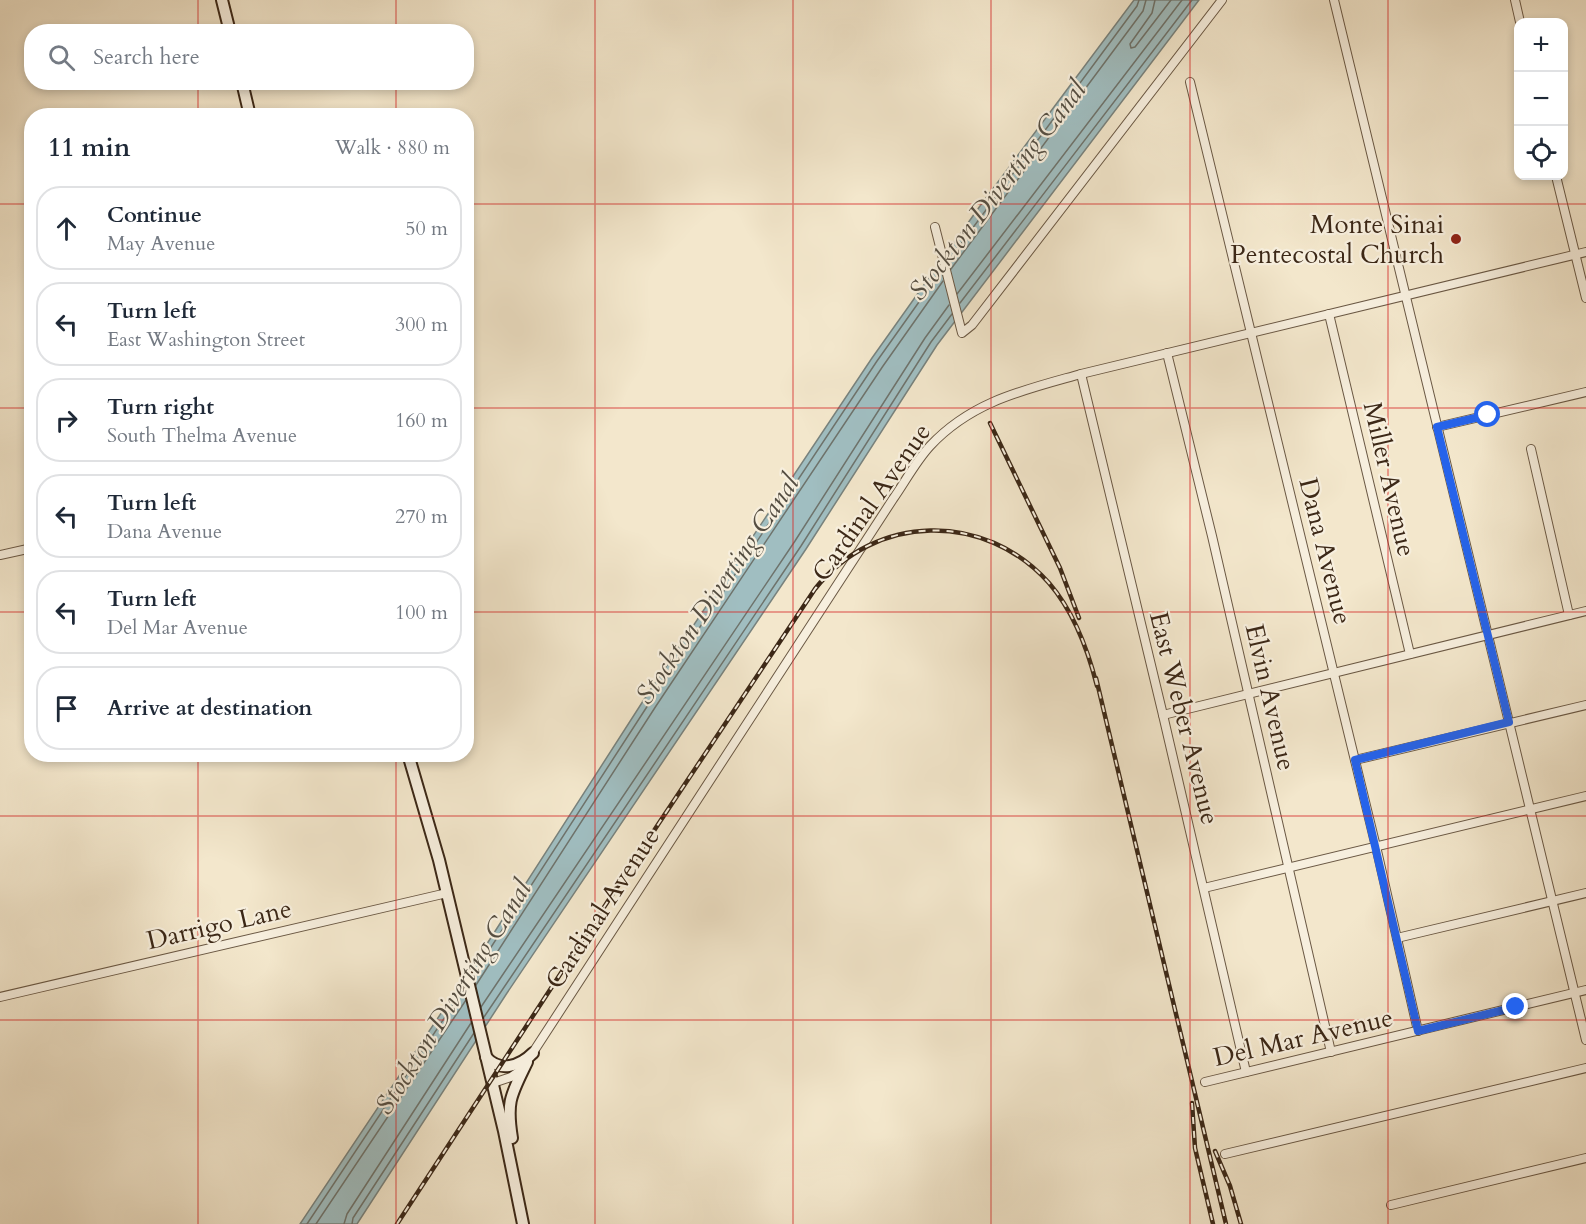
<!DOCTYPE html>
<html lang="en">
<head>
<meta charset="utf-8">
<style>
  body { margin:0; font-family:Cardo,serif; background:#f2f2f3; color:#1f2937 }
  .controls { position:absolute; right:18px; top:18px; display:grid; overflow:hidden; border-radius:12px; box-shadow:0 3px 9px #0003 }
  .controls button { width:54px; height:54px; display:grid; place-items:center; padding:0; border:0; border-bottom:2px solid #e0e1e3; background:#fff; color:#1f2937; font:30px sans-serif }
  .stop { position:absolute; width:18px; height:18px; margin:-14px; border:4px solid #2563eb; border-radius:50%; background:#fff }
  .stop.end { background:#2563eb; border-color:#fff; box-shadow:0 2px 6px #0008 }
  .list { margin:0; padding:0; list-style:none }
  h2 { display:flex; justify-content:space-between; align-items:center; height:78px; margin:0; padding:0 24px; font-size:26px }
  h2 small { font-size:20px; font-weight:400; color:#747a83 }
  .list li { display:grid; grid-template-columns:39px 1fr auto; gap:18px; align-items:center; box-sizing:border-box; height:84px; margin:0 12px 12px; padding:0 12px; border:2px solid #e0e1e3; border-radius:24px }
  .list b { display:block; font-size:22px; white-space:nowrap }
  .list p { margin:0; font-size:20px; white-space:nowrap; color:#747a83 }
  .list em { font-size:20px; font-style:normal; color:#747a83 }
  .icon { flex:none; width:33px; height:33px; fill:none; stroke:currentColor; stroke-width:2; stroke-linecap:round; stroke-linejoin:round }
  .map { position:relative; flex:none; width:1586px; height:1224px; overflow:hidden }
  .search { position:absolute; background:#fff; box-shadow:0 3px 9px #0003; left:24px; top:24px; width:450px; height:66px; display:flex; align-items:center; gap:15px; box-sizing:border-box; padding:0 21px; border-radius:24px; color:#747a83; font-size:22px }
  .panel { position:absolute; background:#fff; box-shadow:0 3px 9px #0003; left:24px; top:108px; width:450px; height:654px; border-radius:24px }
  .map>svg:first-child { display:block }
</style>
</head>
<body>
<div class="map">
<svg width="1586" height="1224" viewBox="0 0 1586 1224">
  <rect width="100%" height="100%" fill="#f3e7cc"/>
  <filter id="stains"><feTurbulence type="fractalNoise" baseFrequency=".00333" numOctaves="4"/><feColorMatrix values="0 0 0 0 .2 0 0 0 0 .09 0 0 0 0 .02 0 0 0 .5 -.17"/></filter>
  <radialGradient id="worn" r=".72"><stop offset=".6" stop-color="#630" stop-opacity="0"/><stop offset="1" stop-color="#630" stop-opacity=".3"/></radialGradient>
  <polygon fill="#a0bec1" stroke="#78827d" stroke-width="1.5" points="1134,0 1199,0 937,345 806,549 507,993 357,1224 300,1224 474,964 645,698 872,358 980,206"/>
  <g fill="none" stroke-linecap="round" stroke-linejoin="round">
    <g stroke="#6e736c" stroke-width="1.5">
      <polyline points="1155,0 1152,13 1130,44 1131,48 1135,47 1171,0"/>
      <polyline points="949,260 1137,6 1139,0"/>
      <polyline points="951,269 1143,11 1146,0"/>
      <polyline points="957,294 1182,0"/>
      <polyline points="960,303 1192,0"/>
      <polyline points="473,975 650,702 877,361 941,271"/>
      <polyline points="476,985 656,706 883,366 943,281"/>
      <polyline points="481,1007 795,541 925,338 949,305"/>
      <polyline points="484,1017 801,546 931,342 952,314"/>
      <polyline points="307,1224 463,990"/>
      <polyline points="316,1224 466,1000"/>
      <polyline points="344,1224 347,1214 471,1023"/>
      <polyline points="352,1224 353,1218 474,1033"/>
    </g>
    <g stroke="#6a5844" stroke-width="10">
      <g id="street">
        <polyline points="1334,0 1586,1040"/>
        <polyline points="1515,0 1520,22"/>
        <polyline points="1190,82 1378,855 1418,1031"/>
        <polyline points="1556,176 1586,298"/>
        <polyline points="935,227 962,333 972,325 1222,0"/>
        <polyline points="1329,314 1410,654"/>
        <polyline points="1167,353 1212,536 1331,1052"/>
        <polyline points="1081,374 1163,715 1246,1072"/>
        <polyline points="1437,427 1586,392"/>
        <polyline points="1531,449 1569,615"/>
        <polyline points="0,555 32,548"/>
        <polyline points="1163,715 1586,611"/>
        <polyline points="1355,760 1586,705"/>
        <polyline points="1204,888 1586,796"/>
        <polyline points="1397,938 1586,893"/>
        <polyline points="0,997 447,893"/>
        <path d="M530,1057L893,499C905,482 916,461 930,446C972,401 1024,390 1081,374L1586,252"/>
        <polyline points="1205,1082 1586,990"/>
        <polyline points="493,1083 511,1077 521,1070"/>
        <polyline points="1225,1154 1586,1068"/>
        <polyline points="1391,1205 1586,1158"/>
      </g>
    </g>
    <g stroke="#3c2817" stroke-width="14">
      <g id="secondary">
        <polyline points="222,0 230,32"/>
        <polyline points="242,82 250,116"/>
        <polyline points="408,754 439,860 504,1131 523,1224"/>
        <path d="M486,1057C500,1073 520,1066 533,1053"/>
        <path d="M512,1138C506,1101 511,1095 527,1062"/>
      </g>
    </g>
    <use href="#street" stroke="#f7efde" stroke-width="8"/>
    <use href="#secondary" stroke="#f7efde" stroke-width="10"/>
    <g stroke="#3c2817" stroke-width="4.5">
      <g id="rail">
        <polyline points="990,423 1060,568 1079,618"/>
        <polyline points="1096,678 1226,1224"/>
        <polyline points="1192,1103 1195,1148 1213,1224"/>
        <polyline points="1215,1151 1230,1186 1241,1224"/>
        <path d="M397,1224L659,823L815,589C875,513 985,511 1049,583C1074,612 1088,650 1097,686"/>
      </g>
    </g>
    <use href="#rail" stroke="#f7efde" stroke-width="2" stroke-dasharray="7" stroke-linecap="butt"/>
  </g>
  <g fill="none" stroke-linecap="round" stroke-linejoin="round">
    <polyline stroke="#2563eb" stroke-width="8" points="1488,415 1437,427 1509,722 1355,760 1418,1031 1516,1007"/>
  </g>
  <path fill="none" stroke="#d62828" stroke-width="1.5" stroke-opacity="0.55" d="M198,0V32M396,0V32M595,0V1224M793,0V1224M991,0V1224M1190,0V1224M1388,0V1224M198,82V116M396,82V116M0,204H32M466,204H1586M0,408H32M466,408H1586M0,612H32M466,612H1586M198,754V1224M396,754V1224M0,816H1586M0,1020H1586"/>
  <circle fill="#8f2418" stroke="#f7efde" stroke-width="2" cx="1456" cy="239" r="6"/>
  <g text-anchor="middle" stroke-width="4.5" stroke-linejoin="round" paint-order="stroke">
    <g font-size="26" fill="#3c2817" stroke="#f7efde" text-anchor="end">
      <text x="1444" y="233">Monte Sinai<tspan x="1444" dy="30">Pentecostal Church</tspan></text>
    </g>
    <g font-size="26" fill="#3c2817" stroke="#f7efde">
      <text transform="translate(1390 479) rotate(77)" y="9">Miller Avenue</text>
      <text transform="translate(871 502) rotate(-55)" y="9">Cardinal Avenue</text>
      <text transform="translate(1326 551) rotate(76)" y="9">Dana Avenue</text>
      <text transform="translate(1271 697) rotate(77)" y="9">Elvin Avenue</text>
      <text transform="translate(1185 718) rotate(76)" y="9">East Weber Avenue</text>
      <text transform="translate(602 908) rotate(-57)" y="9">Cardinal Avenue</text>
      <text transform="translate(219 924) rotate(-13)" y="9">Darrigo Lane</text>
      <text transform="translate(1303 1037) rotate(-13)" y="9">Del Mar Avenue</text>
    </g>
    <g font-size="27" font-style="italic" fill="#554e42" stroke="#f7efde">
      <text transform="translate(997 190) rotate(-52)" y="9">Stockton Diverting Canal</text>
      <text transform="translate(717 589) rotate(-56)" y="9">Stockton Diverting Canal</text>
      <text transform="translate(453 997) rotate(-58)" y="9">Stockton Diverting Canal</text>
    </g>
  </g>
  <rect width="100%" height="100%" filter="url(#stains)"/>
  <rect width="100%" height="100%" fill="url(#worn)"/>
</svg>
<div class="controls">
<button>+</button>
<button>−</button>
<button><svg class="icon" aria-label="locate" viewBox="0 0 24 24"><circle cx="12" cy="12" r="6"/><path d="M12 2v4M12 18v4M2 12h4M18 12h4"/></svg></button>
</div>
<div class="stop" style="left:1488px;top:415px"></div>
<div class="stop end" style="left:1516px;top:1007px"></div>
<div class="search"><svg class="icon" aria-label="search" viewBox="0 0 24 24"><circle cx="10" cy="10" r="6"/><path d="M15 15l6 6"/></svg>Search here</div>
<section class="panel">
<h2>11 min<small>Walk · 880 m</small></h2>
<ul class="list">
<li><svg class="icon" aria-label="ahead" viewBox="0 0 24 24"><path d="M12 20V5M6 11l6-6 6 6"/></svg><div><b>Continue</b><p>May Avenue</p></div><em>50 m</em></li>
<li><svg class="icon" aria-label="left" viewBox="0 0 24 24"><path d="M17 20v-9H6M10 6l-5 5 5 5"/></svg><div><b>Turn left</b><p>East Washington Street</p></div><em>300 m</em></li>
<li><svg class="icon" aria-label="right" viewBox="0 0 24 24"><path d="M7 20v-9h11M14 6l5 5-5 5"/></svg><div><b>Turn right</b><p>South Thelma Avenue</p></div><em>160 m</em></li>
<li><svg class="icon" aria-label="left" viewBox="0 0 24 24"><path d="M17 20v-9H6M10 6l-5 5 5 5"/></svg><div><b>Turn left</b><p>Dana Avenue</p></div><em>270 m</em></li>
<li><svg class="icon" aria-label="left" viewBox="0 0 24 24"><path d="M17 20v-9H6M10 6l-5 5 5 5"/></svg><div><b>Turn left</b><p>Del Mar Avenue</p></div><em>100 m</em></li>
<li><svg class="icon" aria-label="arrive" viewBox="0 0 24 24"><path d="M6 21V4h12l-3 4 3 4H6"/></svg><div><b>Arrive at destination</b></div></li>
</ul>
</section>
</div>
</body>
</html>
